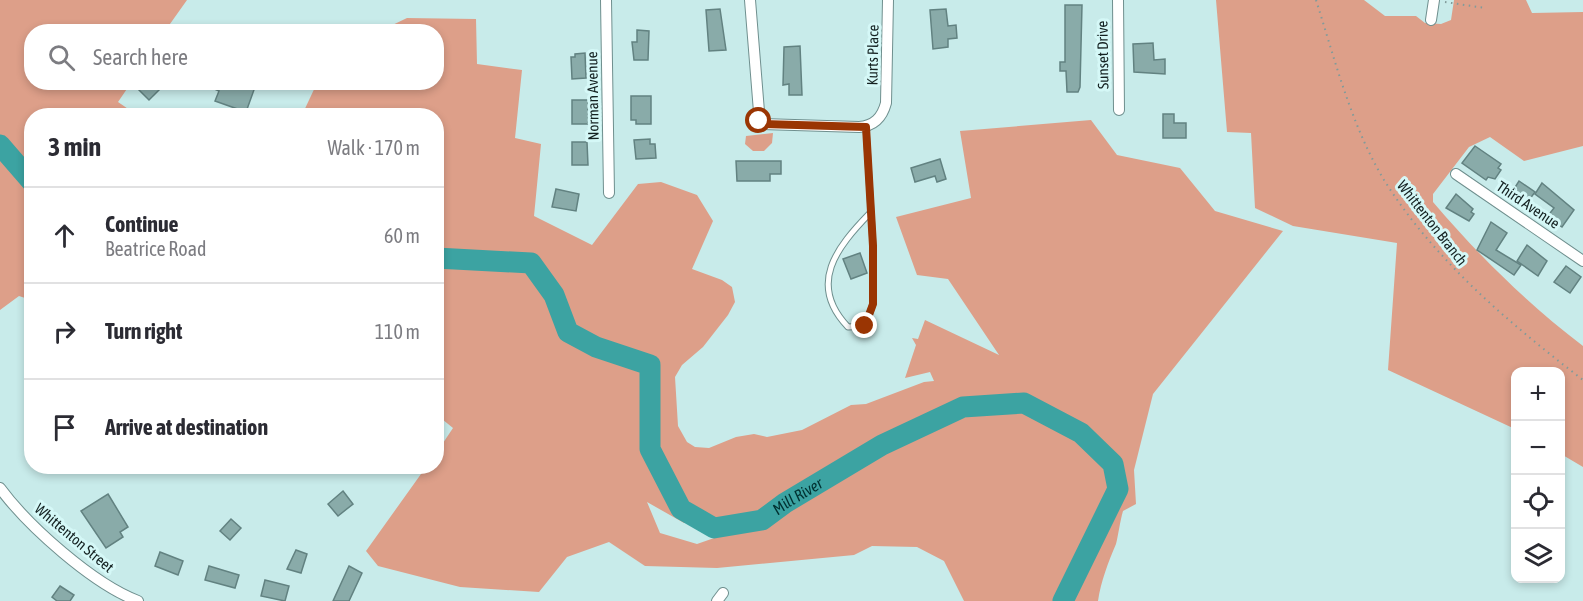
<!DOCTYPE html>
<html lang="en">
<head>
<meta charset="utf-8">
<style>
  body { margin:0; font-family:"Asap Condensed",sans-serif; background:#f7f7f7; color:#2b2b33 }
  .controls { position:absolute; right:18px; bottom:18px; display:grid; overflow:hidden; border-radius:12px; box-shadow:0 3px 9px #0003 }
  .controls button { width:54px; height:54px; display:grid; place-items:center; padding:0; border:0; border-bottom:2px solid #e1e1e2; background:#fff; color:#2b2b33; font:30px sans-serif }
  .stop { position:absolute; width:18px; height:18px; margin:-14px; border:4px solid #9a3503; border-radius:50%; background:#fff }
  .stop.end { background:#9a3503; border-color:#fff; box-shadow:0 2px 6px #0008 }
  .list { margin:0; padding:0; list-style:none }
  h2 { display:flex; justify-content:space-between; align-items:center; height:78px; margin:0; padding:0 24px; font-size:26px }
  h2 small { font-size:20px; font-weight:400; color:#7c7c81 }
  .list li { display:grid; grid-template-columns:39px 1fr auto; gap:18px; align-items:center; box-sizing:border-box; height:96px; padding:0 24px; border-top:2px solid #e1e1e2 }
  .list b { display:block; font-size:22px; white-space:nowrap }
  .list p { margin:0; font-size:20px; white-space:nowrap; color:#7c7c81 }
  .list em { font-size:20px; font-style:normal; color:#7c7c81 }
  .icon { flex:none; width:33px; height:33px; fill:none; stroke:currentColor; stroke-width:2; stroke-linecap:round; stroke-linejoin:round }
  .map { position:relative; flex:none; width:1583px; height:601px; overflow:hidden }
  .search { position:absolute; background:#fff; box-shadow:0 3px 9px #0003; left:24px; top:24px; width:420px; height:66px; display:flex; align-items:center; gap:15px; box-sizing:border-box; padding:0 21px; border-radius:24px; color:#7c7c81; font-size:22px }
  .panel { position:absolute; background:#fff; box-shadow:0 3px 9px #0003; left:24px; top:108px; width:420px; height:366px; border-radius:24px }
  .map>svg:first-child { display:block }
</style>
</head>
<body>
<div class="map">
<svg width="1583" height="601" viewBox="0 0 1583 601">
  <rect width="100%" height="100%" fill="#c8ebea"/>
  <g fill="#dd9f89" fill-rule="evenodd">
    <polygon points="0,0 187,0 165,31 32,32 32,82 131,83 118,102 137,115 32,116 31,300 19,296 0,310"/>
    <path d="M1216,0H1364L1385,16H1416L1425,23L1441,24L1451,20L1454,0H1526L1532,13L1583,12V146L1524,161L1490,137L1469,147L1433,194V202C1479,256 1527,303 1583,346V467L1561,454L1560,372H1516L1515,429L1388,370L1397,243L1293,226L1255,208L1251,133L1227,132Z"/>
    <path d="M407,18L476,19L477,64L522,70L515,138L541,144L534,216L592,245L638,184L661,182L697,195L713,221L692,269L722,280L732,287L735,302L728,315L703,347L682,365L675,377L678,426L687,442L695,447L709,448L736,437L754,434L767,437L802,430L851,405L866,404L924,382L934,381L930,372L905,378L916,345L912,338L918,339L925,320L999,355L948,279L917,275L896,217L971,198L960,131L1091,120L1117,155L1180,168L1215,211L1283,231L1153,394L1134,470L1136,504L1123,511C1120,521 1118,537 1116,544C1108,563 1101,581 1098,601H964L944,561L917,547L872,546L854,555L717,568L645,566L609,542L567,557L539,592L460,587L378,566L366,551L426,467L436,466L437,452L453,428L437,415L436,116L302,115L317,83L436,82V32L380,31ZM647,502L684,523L703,522L740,529L697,544L660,533Z"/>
    <polygon points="773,133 772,143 764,151 753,151 745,144 746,136"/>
  </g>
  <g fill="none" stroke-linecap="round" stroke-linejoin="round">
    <g stroke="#3ca3a2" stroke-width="21">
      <polyline points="0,145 32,182"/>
      <path id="s1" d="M436,258L531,263L554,295L568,332L596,347L650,365V449L681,509L714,528L762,520L785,503L882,445L963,407L1024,403L1081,433L1113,464L1118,489L1063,601"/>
    </g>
  </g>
  <g fill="#89aba9" stroke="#628281" stroke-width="1.5">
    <polygon points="1065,5 1082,5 1080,87 1078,92 1067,92 1066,71 1060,71 1060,62 1065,62"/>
    <polygon points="720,9 726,50 709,51 706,10"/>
    <polygon points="946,9 948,26 956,25 957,38 948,39 948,47 933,49 930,10"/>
    <polygon points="637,30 649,31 648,60 634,60 632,42 637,42"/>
    <polygon points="1153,43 1154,60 1165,59 1165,74 1134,72 1133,44"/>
    <polygon points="800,46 802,95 789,95 789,84 783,85 784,47"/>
    <polygon points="585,53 586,78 572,79 571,57 575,57 575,54"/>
    <polygon points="145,82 154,82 160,89 149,100 138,89"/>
    <polygon points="199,82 242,82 255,87 246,112 215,101 219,91"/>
    <polygon points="631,96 651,96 651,124 636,124 636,120 631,120"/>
    <rect x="572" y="100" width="16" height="24"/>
    <polygon points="1163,114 1174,114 1174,123 1186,123 1186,138 1163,138"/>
    <polygon points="650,139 650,144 655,144 656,158 636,159 634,140"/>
    <polygon points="572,142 587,142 588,165 572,165"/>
    <polygon points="1475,146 1501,164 1498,168 1501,170 1495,179 1488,177 1486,180 1462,163"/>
    <polygon points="940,159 946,179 937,182 935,176 915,182 911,168"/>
    <polygon points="736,161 781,161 781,174 770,174 770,181 737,181"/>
    <polygon points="1519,181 1535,192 1527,203 1512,192"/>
    <polygon points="1542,183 1574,210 1562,227 1547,217 1554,208 1535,194"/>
    <polygon points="556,189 579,194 576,211 552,207"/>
    <polygon points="1456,194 1473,209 1471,212 1474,214 1469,221 1446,208"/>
    <polygon points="1491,222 1507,233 1496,250 1521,265 1514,275 1477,250"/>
    <polygon points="1527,245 1547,261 1538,276 1517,261"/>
    <polygon points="860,253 867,273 851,279 843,259"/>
    <polygon points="1566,266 1581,277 1570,293 1554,282"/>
    <polygon points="343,491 353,504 338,516 328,504"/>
    <polygon points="108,494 128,527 120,532 123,537 106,548 81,511"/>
    <polygon points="231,519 241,528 230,540 220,531"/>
    <polygon points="296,550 307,554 301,573 287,569"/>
    <polygon points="160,552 183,561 178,575 155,566"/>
    <polygon points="209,566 239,575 235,588 205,580"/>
    <polygon points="349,566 362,573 349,601 333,601"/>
    <polygon points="265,580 289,586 285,601 261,596"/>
    <polygon points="60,586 74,595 70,601 57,601 52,597"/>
  </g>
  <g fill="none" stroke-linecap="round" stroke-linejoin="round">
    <g stroke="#6f8f8e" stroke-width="7">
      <path id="lane" d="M866,127L873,246V304L865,326L848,327C807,284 837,247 870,213"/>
    </g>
    <g stroke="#6f8f8e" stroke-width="12">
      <g id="street">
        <polyline points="606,0 609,193"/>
        <path d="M750,0L760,124L859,127C874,126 882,118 886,103L888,0"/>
        <polyline points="1118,0 1119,110"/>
        <polyline points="1431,20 1434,0"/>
        <polyline points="1456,174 1583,261"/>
        <path d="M0,488C28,526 93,584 138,601"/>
        <polyline points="717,601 723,593"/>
      </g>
    </g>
    <g stroke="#819b9a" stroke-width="2" stroke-dasharray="1.5 4.5" stroke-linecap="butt">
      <path d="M1316,0C1335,60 1351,125 1384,180C1435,261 1508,322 1583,380"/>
      <polyline points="1445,2 1485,8"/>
    </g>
    <use href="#lane" stroke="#fff" stroke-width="5"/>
    <use href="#street" stroke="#fff" stroke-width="10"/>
  </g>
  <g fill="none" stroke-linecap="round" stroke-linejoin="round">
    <polyline stroke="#9a3503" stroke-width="8" points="759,121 763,124 866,127 873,246 873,304 865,326"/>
  </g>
  <g text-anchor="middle" stroke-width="6" stroke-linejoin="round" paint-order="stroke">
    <g font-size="15" fill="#142121" stroke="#d5f8f7">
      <text transform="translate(873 55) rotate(-89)" y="5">Kurts Place</text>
      <text transform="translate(1103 55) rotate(-91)" y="5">Sunset Drive</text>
      <text transform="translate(593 96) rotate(-91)" y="5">Norman Avenue</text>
      <text transform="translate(1528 205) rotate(34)" y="5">Third Avenue</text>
      <text transform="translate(1432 223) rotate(52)" y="5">Whittenton Branch</text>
      <text transform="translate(74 538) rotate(40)" y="5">Whittenton Street</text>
    </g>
    <g font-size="16" font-style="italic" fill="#003131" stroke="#d5f8f7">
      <text dy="6" stroke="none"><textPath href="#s1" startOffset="544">Mill River</textPath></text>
    </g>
  </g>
</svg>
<div class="controls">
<button>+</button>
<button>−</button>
<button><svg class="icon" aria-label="locate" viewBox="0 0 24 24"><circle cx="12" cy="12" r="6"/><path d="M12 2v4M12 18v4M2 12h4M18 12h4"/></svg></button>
<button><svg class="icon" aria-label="layers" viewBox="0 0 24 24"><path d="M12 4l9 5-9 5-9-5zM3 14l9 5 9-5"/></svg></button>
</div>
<div class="stop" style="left:759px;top:121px"></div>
<div class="stop end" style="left:865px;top:326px"></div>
<div class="search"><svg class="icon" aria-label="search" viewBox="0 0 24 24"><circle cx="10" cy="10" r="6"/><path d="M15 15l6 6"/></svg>Search here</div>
<section class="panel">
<h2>3 min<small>Walk · 170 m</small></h2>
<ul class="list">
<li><svg class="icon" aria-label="ahead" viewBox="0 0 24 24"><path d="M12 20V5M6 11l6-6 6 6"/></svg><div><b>Continue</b><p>Beatrice Road</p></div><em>60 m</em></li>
<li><svg class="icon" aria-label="right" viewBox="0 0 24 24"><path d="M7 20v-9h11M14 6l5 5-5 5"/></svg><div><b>Turn right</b></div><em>110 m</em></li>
<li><svg class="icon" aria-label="arrive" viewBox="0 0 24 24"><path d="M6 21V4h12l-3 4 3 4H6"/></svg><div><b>Arrive at destination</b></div></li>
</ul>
</section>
</div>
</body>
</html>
